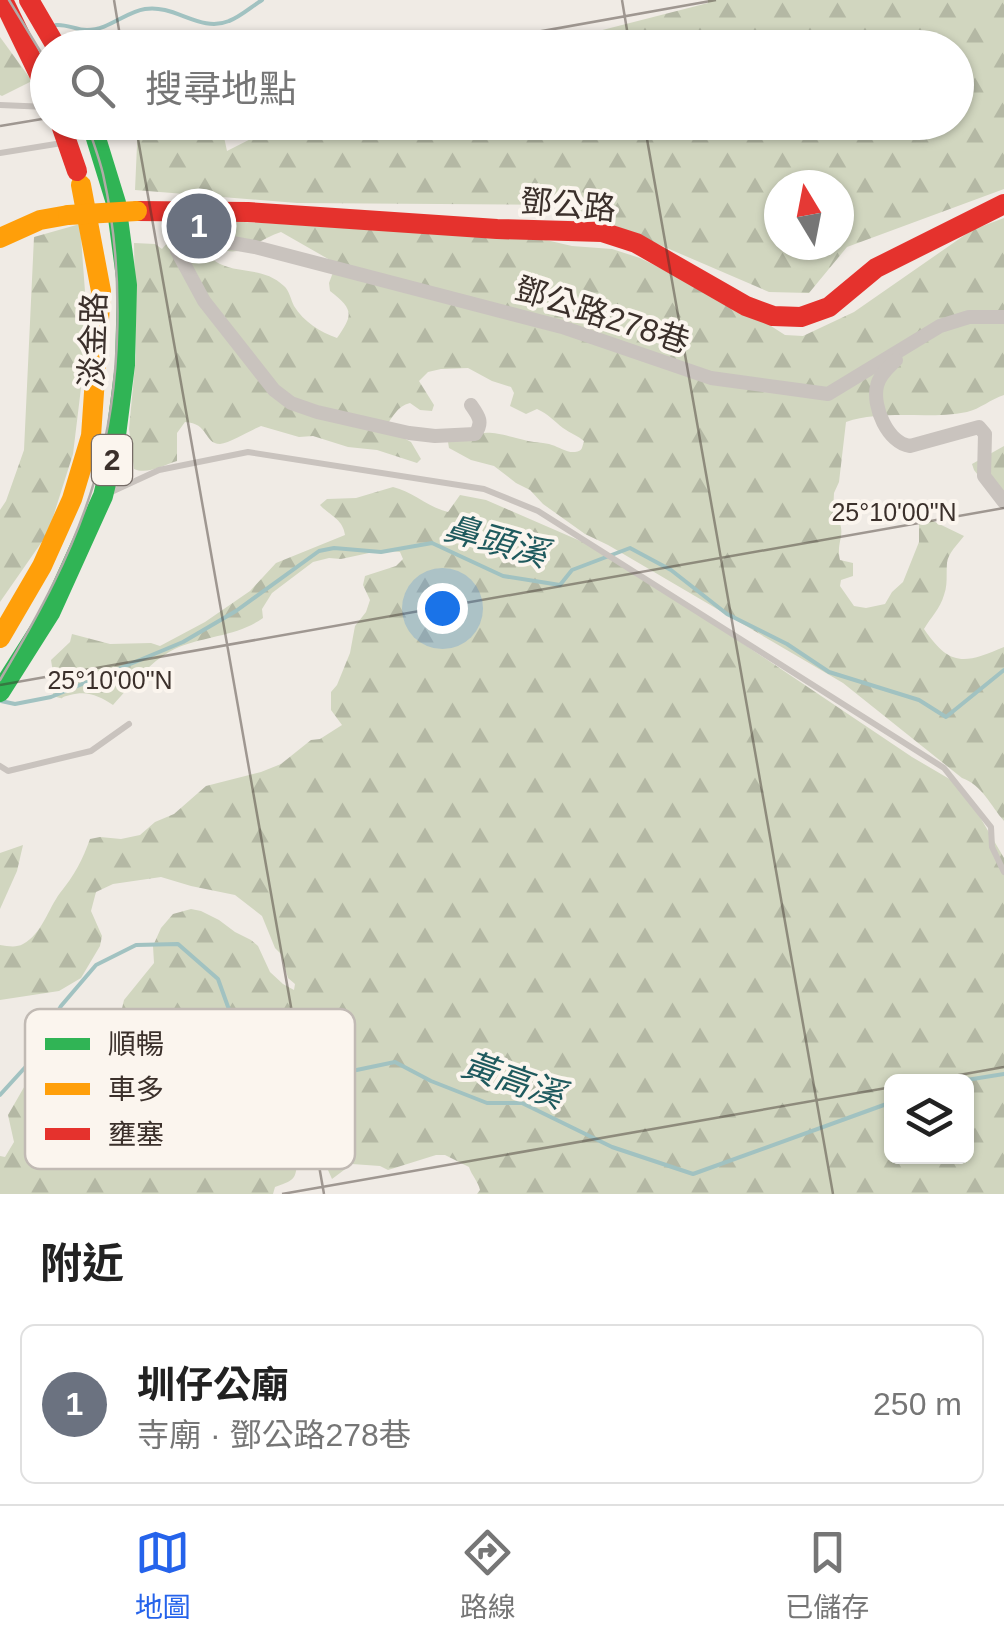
<!DOCTYPE html>
<html lang="zh-TW">
<head>
<meta charset="utf-8">
<style>
  body { margin:0; font-family:Arial,"Noto Sans TC",sans-serif; background:#f2f2f2; color:#222 }
  .controls { position:absolute; right:30px; bottom:30px; display:grid; overflow:hidden; border-radius:15px; box-shadow:0 2px 8px #0004 }
  .controls button { width:90px; height:90px; display:grid; place-items:center; padding:0; border:0; border-bottom:2px solid #e0e0e0; background:#fff; color:#222; font:50px sans-serif }
  .compass { position:absolute; left:764px; top:170px; width:90px; height:90px; border-radius:50%; background:#fff; box-shadow:0 2px 8px #0004; rotate:350deg }
  .you { position:absolute; left:442px; top:608px; width:35px; height:35px; margin:-25px; border:8px solid #fff; border-radius:50%; background:#1a73e8; box-shadow:0 0 0 15px #1a73e833 }
  .badge { display:grid; place-items:center; width:65px; height:65px; border-radius:50%; background:#2563eb; color:#fff; font-size:32px; font-weight:700 }
  .pin { position:absolute; translate:-50% -50%; border:5px solid #fff; box-shadow:0 2px 10px #0006 }
  .list { margin:0; padding:0; list-style:none }
  h2 { display:flex; justify-content:space-between; align-items:center; height:130px; margin:0; padding:0 40px; font-size:42px }
  h2 small { font-size:32px; font-weight:400; color:#767676 }
  .list li { display:grid; grid-template-columns:65px 1fr auto; gap:30px; align-items:center; box-sizing:border-box; height:160px; margin:0 20px 20px; padding:0 20px; border:2px solid #e0e0e0; border-radius:15px }
  .list b { display:block; font-size:38px; white-space:nowrap }
  .list p { margin:0; font-size:32px; white-space:nowrap; color:#767676 }
  .list em { font-size:32px; font-style:normal; color:#767676 }
  .icon { flex:none; width:55px; height:55px; fill:none; stroke:currentColor; stroke-width:2; stroke-linecap:round; stroke-linejoin:round }
  .map { position:relative; flex:none; width:1004px; height:1194px; overflow:hidden }
  .search { position:absolute; background:#fff; box-shadow:0 2px 8px #0004; left:30px; right:30px; top:30px; height:110px; display:flex; align-items:center; gap:25px; box-sizing:border-box; padding:0 35px; border-radius:55px; color:#767676; font-size:38px }
  .sheet { height:310px; background:#fff }
  nav { display:flex; justify-content:space-around; align-items:center; box-sizing:border-box; height:140px; border-top:2px solid #e0e0e0; background:#fff; font-size:28px; color:#767676 }
  nav a { display:grid; justify-items:center; gap:5px }
  nav .on { color:#2563eb }
  .map>svg:first-child { display:block }
</style>
</head>
<body>
<div class="map">
<svg width="1004" height="1194" viewBox="0 0 1004 1194">
  <defs>
    <pattern id="forest-firs" width="22" height="20" patternUnits="userSpaceOnUse" patternTransform="scale(2.5)"><rect width="22" height="20" fill="#d1d6bf"/><path d="M5 1l3.5 6h-7zM16 11l3.5 6h-7z" fill="#b4b8a4"/></pattern>
  </defs>
  <rect width="100%" height="100%" fill="#f0ebe5"/>
  <g fill="url(#forest-firs)" fill-rule="evenodd">
    <path d="M708,0H1004V189L847,247L809,293L769,292L567,205L297,203L135,190L138,123H221L227,151L284,122H956V48L536,47L708,3ZM779,185H839V245H779Z"/>
    <polygon points="0,37 32,81 2,96 0,95"/>
    <path d="M1004,218V395C991,399 980,409 967,412C927,420 886,409 846,422L839,482L834,493L833,512C850,533 835,539 840,560L853,563V576L841,580L840,586L854,606L866,608L885,604L892,592L903,582L919,542V523L931,520L964,536C958,544 948,553 947,563C946,575 948,584 944,595C940,609 931,617 924,629C950,667 964,664 1004,647V821C991,806 982,785 962,778L843,683L608,545L585,534L543,504L530,490L516,483L494,466L471,460L449,448L448,442C487,429 489,431 528,441C536,443 544,442 552,445C559,447 567,453 575,452C583,451 582,447 584,441C578,436 570,433 563,428C554,421 548,414 537,409L526,414L510,406L514,393L511,387L492,381L468,368L441,369L428,372L419,381L434,405L432,411L420,410L410,403C397,406 392,418 385,428L411,442L421,459L417,463L377,450L348,447L313,436L299,437L261,426C251,430 230,443 220,444C204,444 209,423 185,422L177,433V461C164,465 147,475 134,469L129,429L136,355L134,243L155,244L162,249C167,243 172,237 181,238C195,240 207,258 220,264C241,274 264,267 284,286C289,290 291,300 294,306C304,322 320,332 337,338C354,314 353,309 330,291L329,283L335,267L330,260L281,232C256,239 232,269 210,237L212,220L546,240L572,246L612,249L640,258L754,315L785,335L803,336L854,312L972,230Z"/>
    <polygon points="80,224 86,305 81,388 73,454 48,533 0,602 0,510 6,501 24,450 34,237"/>
    <polygon points="1004,446 1004,509 974,470 972,464"/>
    <path d="M393,487C413,492 428,507 448,512L460,495L486,500L608,553L912,757L958,784L967,795L1004,858V1194H477L480,1190C478,1181 472,1176 469,1167L445,1155H436L388,1170L380,1166L352,1164L332,1179C326,1164 321,1155 305,1150L298,1156C295,1178 298,1179 275,1187L273,1194H0V1156L5,1157L14,1142L8,1115L27,1082L25,1063L33,1046L42,1042L51,1041H69L88,1046L105,1038L119,1021L124,1000L154,963L153,946L161,928L173,914L191,909L201,911L219,920L235,932L251,940L258,946L270,972L283,984L294,990L295,984L288,978L281,954L275,948L262,916L235,895L191,886L161,877L113,884L96,892L91,911L102,936L100,946L81,978L59,991L0,1000V945C8,946 16,948 23,944C42,934 48,909 60,893C74,876 83,859 90,839L100,837L121,839L140,835L155,822L174,814L206,786L261,772L281,764L311,740L320,739L342,725L331,710V692L337,685L350,653L355,626L366,612L370,600L363,585L365,576L396,566L403,559L400,552L383,550L341,559L329,558L313,562L272,593L262,609L263,618C238,636 206,636 179,647C153,658 132,684 113,705C99,696 88,690 70,695C56,698 68,700 53,696L54,679L51,660L70,642L72,634L110,644L151,643L160,646L205,622L250,591L276,563L345,535C343,519 330,516 320,505L327,499L356,498ZM892,1082H966V1156H892Z"/>
    <polygon points="23,845 17,871 0,909 0,853"/>
  </g>
  <g fill="none" stroke-linecap="round" stroke-linejoin="round">
    <g stroke="#a1c2c1" stroke-width="4">
      <path d="M56,25C67,24 76,30 87,30C109,30 125,12 145,9C175,4 200,33 229,21C240,17 251,7 262,0"/>
      <polyline points="1,701 15,704 51,697 183,642 236,611 319,551 334,548 381,552 432,543 503,576 560,585 572,570 630,548 671,570 727,614 787,644 829,672 919,700 946,717 1004,670"/>
      <polyline points="954,1082 1004,1074"/>
      <polyline points="0,1095 30,1062 61,1006 96,965 136,945 178,944 218,979 245,1054 296,1071 347,1072 395,1062 431,1081 487,1103 522,1103 612,1147 693,1174 892,1102"/>
    </g>
    <g stroke="#c9c3be" stroke-width="6">
      <polyline points="0,105 48,107"/>
      <polyline points="0,153 62,143"/>
      <polyline points="109,493 159,470 248,452 484,489 538,511 944,768 991,827 992,847 1004,872"/>
      <polyline points="0,766 8,771 91,751 129,724"/>
    </g>
    <g stroke="#c9c3be" stroke-width="14">
      <path d="M168,212L177,251L204,301L274,390L291,403L317,412L409,433L435,436L475,434C484,422 478,415 471,405"/>
      <polyline points="182,212 204,238 255,247 562,327 711,378 828,394 940,326 969,317 1004,317"/>
      <path d="M896,360C889,367 879,375 877,386C872,407 888,443 910,446L979,427L985,434L984,476L1004,502"/>
    </g>
    <polyline stroke="#30b455" stroke-width="20" points="0,692 50,613 103,496 114,451 125,365 127,285 116,203 91,122"/>
    <g stroke="#ff9f0a" stroke-width="20">
      <polyline points="0,238 40,220 68,215"/>
      <polyline points="0,638 42,566 72,499 91,436 101,291 81,185"/>
    </g>
    <g stroke="#e5322d" stroke-width="20">
      <polyline points="3,0 48,93"/>
      <polyline points="29,0 57,48"/>
      <polyline points="60,122 77,171"/>
      <polyline points="137,211 248,212 497,229 602,232 636,243 746,306 773,316 801,317 829,307 876,268 1004,204"/>
    </g>
    <g stroke="#b1aca8" stroke-width="2.5">
      <polyline points="9,0 48,64"/>
      <path d="M0,680C38,616 74,551 95,479C123,387 124,267 103,174C99,157 92,140 87,122"/>
    </g>
    <polyline stroke="#ff9f0a" stroke-width="20" points="68,215 137,211"/>
  </g>
  <path fill="none" stroke="#3b302b" stroke-width="2.5" stroke-opacity="0.45" d="M114,0L122,48M622,0L630,48M447,48L716,0M135,122L324,1194M644,122L833,1194M0,126L48,118M0,685L1004,508M920,1082L1004,1067M282,1194L892,1087"/>
  <g text-anchor="middle" stroke-width="8" stroke-linejoin="round" paint-order="stroke">
    <rect fill="#fbf5ee" stroke="#756b66" stroke-width="2.5" x="92" y="435" width="40" height="50" rx="8"/>
    <g font-size="30" font-weight="bold" fill="#3b302b">
      <text x="112" y="470">2</text>
    </g>
    <g font-size="32" fill="#3b302b" stroke="#fbf5ee">
      <text transform="translate(568 205) rotate(5)" y="11">鄧公路</text>
      <text transform="translate(602 315) rotate(18)" y="11">鄧公路278巷</text>
      <text transform="translate(93 340) rotate(-88)" y="11">淡金路</text>
    </g>
    <g font-size="35" font-style="italic" fill="#1f5a5e" stroke="#fbf5ee">
      <text transform="translate(496 541) rotate(16)" y="12">鼻頭溪</text>
      <text transform="translate(513 1080) rotate(19)" y="12">黃高溪</text>
    </g>
  </g>
  <rect x="25" y="1009" width="330" height="160" rx="15" fill="#fbf5ee" stroke="#c1bab4" stroke-width="2.5"/>
  <rect x="45" y="1038" width="45" height="12" fill="#30b455"/>
  <rect x="45" y="1083" width="45" height="12" fill="#ff9f0a"/>
  <rect x="45" y="1128" width="45" height="12" fill="#e5322d"/>
  <g font-size="28" fill="#3b302b">
    <text x="108" y="1054">順暢</text>
    <text x="108" y="1099">車多</text>
    <text x="108" y="1144">壅塞</text>
  </g>
  <g font-size="25" text-anchor="middle" fill="#3b302b" stroke="#fbf5ee" stroke-width="8" stroke-linejoin="round" paint-order="stroke">
    <text x="894" y="521">25°10'00"N</text>
    <text x="110" y="689">25°10'00"N</text>
  </g>
</svg>
<div class="controls">
<button><svg class="icon" aria-label="layers" viewBox="0 0 24 24"><path d="M12 4l9 5-9 5-9-5zM3 14l9 5 9-5"/></svg></button>
</div>
<svg class="compass" viewBox="-18 -18 36 36"><path d="M0-13l5 13h-10z" fill="#e53935"/><path d="M0 13l5-13h-10z" fill="#767676"/></svg>
<div class="you"></div>
<div class="pin badge" style="left:199px;top:226px;background:#6b7280">1</div>
<div class="search"><svg class="icon" aria-label="search" viewBox="0 0 24 24"><circle cx="10" cy="10" r="6"/><path d="M15 15l6 6"/></svg>搜尋地點</div>
</div>
<section class="sheet">
<h2>附近<small></small></h2>
<ul class="list">
<li><span class="badge" style="background:#6b7280">1</span><div><b>圳仔公廟</b><p>寺廟 · 鄧公路278巷</p></div><em>250 m</em></li>
</ul>
</section>
<nav>
<a class="on"><svg class="icon" aria-label="map" viewBox="0 0 24 24"><path d="M3 6l6-2 6 2 6-2v14l-6 2-6-2-6 2zM9 4v14M15 6v14"/></svg>地圖</a>
<a><svg class="icon" aria-label="directions" viewBox="0 0 24 24"><path d="M12 3l9 9-9 9-9-9zM9 14v-3h6M13 9l2 2-2 2"/></svg>路線</a>
<a><svg class="icon" aria-label="saved" viewBox="0 0 24 24"><path d="M7 4h10v16l-5-4-5 4z"/></svg>已儲存</a>
</nav>
</body>
</html>
